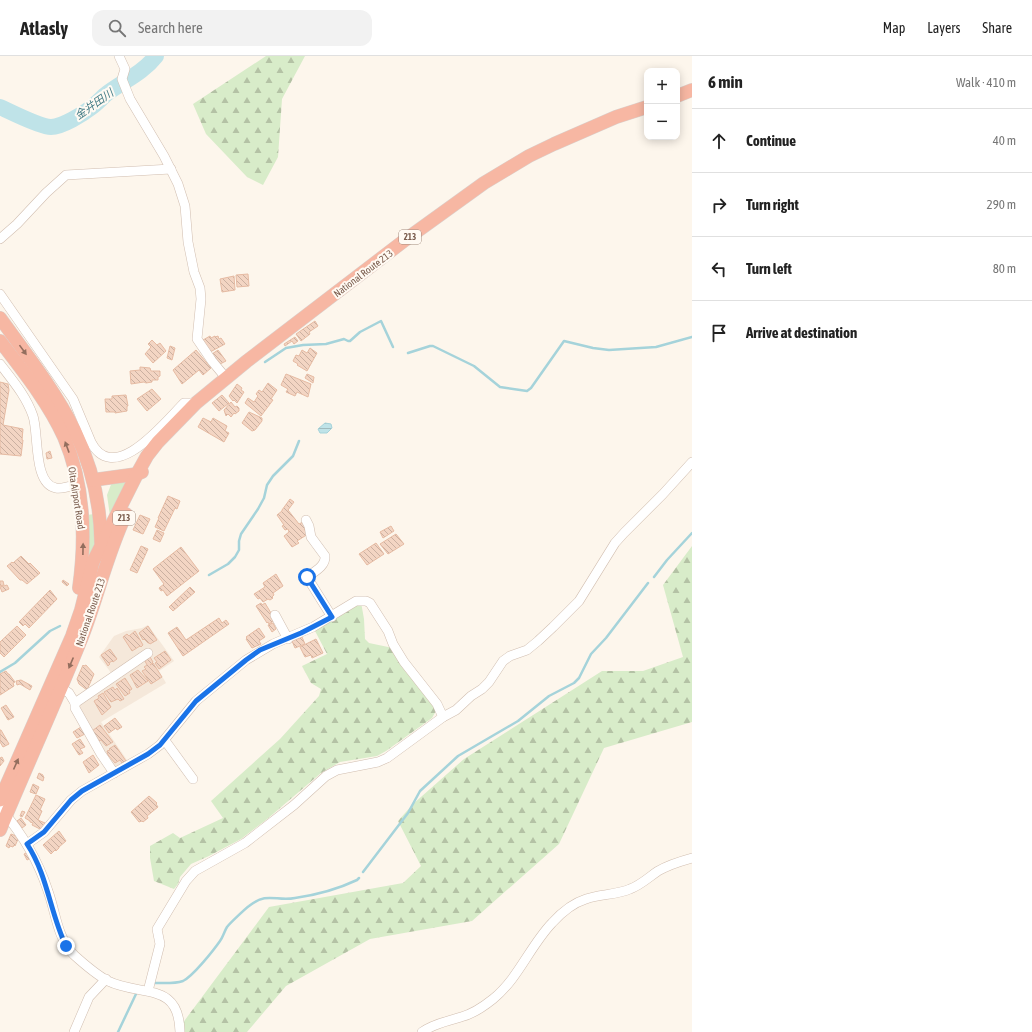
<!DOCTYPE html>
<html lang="en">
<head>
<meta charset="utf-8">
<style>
  body { margin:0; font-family:"Asap Condensed","Noto Sans JP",sans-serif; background:#f2f2f2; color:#222 }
  .controls { position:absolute; right:12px; top:12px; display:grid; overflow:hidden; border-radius:8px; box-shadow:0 2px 10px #0003 }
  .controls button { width:36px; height:36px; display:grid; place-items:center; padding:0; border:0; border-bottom:1px solid #e0e0e0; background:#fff; color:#222; font:20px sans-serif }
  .stop { position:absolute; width:12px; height:12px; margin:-9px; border:3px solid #1a73e8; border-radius:50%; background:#fff }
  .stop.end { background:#1a73e8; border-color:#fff; box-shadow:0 1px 4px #0008 }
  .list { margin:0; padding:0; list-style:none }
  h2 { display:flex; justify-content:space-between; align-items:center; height:52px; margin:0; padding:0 16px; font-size:17px }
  h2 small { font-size:13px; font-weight:400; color:#767676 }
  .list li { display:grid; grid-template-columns:26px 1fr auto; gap:12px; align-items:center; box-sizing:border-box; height:64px; padding:0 16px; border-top:1px solid #e0e0e0 }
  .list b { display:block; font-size:15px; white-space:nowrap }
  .list em { font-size:13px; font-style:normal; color:#767676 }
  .icon { flex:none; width:22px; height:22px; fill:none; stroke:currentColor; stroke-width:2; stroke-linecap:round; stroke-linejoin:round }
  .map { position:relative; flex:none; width:692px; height:976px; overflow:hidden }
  header { display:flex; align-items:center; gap:24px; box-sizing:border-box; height:56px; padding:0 20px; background:#fff; border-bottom:1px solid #e0e0e0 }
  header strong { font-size:19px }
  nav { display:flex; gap:22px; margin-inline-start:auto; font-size:14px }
  .search { width:280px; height:36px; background:#f2f2f2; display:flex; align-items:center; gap:10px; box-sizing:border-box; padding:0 14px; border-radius:12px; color:#767676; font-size:15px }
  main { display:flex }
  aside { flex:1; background:#fff }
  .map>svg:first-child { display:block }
</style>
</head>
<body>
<header>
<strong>Atlasly</strong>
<div class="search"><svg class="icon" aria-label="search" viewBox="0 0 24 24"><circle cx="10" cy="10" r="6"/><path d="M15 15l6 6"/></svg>Search here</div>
<nav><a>Map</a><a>Layers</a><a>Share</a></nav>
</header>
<main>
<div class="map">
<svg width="692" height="976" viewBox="0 0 692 976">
  <defs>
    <pattern id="forest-firs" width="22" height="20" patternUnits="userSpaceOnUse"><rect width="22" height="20" fill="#d8ecc9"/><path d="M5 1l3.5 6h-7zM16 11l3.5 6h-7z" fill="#b4c2a5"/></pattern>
    <pattern id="water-rules" width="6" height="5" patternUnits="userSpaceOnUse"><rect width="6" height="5" fill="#bfe3e8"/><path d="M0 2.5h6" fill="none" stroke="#a0bbbe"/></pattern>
    <pattern id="building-back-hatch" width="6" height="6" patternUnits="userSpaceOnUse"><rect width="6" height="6" fill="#f3d5c3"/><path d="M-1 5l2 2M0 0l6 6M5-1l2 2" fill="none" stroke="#cab0a1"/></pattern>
  </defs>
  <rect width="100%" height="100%" fill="#fdf6ec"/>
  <polygon fill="#f5e8da" points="148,569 174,605 159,615 166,627 101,666 129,707 116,714 78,650 112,618 99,601 114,580 126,575 142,572"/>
  <g fill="#d8ecc9">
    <polygon points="128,425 110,460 107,439 112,426"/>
    <polygon points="94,458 96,492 88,504 87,459"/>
  </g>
  <g fill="url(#forest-firs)">
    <polygon points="266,0 305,0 282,43 278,101 263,129 247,121 206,78 193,48"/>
    <polygon points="692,490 692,666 604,692 559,788 472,865 370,883 286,930 247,976 176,976 269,851 403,827 421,810 398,765 413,748 464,703 602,615 643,615 683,601 663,529"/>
    <polygon points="361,546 364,563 365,583 369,587 393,592 437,653 432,662 386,695 377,700 340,706 321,717 266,764 241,783 209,800 191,808 180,821 178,828 174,833 154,825 150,802 150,790 173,777 180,782 223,762 211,745 280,683 319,640 321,633 311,627 302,610 327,598 314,573"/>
  </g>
  <polygon fill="url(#water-rules)" stroke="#a5d3da" points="325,367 331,368 332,372 327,377 320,377 318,373"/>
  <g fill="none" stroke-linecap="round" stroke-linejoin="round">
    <g stroke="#a5d3da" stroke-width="2.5">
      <polyline points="408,297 430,290 433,290 474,310 500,331 527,335 531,332 564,285 593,292 609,294 656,291 692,281"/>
      <polyline points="265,306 286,292 303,289 326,288 344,283 348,285 350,285 360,276 381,265 393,291"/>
      <polyline points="209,519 228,508 235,501 239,494 239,485 241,478 258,453 264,442 267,429 273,420 293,400 299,385"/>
      <polyline points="654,521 667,504 692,477"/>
      <polyline points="0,616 15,607 50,575 60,570"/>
      <polyline points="363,816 408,757 420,735 458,700 518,665 549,640 574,627 579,622 591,598 606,582 648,527"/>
      <path d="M155,927C164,927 174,928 183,925C193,920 213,895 220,885C223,881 224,876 227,871C230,867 245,853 249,850C268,835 276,846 295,842C316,839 338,833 357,824L359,822"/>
      <polyline points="118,976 136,938"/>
    </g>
    <path stroke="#bfe3e8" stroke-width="16" d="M0,51C11,56 40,71 51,71C62,71 83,58 92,51C97,47 101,43 105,39C123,25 142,18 156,0"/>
  </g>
  <g fill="url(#building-back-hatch)" stroke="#e6bba3">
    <polygon points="248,218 249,230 237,231 236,219"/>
    <polygon points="234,220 235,234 222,236 220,223"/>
    <polygon points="315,265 318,270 309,276 310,278 301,285 296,278"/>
    <polygon points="210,280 211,282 215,280 215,281 218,280 219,283 221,282 225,288 210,296 203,284"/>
    <polygon points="295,281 298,285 294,288 292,285 285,290 284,288"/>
    <polygon points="152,284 157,289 160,287 166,295 153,307 145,298 151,291 148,288"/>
    <polygon points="170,290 175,292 172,304 167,302"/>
    <polygon points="310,292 317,297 307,315 297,309 298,308 293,305 296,299 299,300 302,294 307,297"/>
    <polygon points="196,294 211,312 203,319 199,314 182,328 173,314"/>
    <polygon points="218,294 226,305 220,308 212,298"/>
    <polygon points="140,311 150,312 151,315 160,315 160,320 158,321 158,324 152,324 152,326 146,327 144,326 131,328 130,315 140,314"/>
    <polygon points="286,318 311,328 308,341 297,336 295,340 286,336 288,333 281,329"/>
    <polygon points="307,318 314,321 313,327 305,322"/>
    <polygon points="0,326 8,328 9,334 3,369 23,373 22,384 23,384 21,400 0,398"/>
    <polygon points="268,327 277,334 271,343 273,344 261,360 245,347 248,342 254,346 258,340 256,338 259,334 262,336"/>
    <polygon points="237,328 242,332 241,334 244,336 237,347 234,344 233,345 229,340"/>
    <polygon points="152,333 161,343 147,355 137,343"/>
    <polygon points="126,339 128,350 127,350 127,355 115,357 115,356 106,356 105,343 112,343 112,340"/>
    <polygon points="222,339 229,347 219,355 212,347"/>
    <polygon points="231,346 235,351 237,350 239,352 239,355 235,358 234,357 231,361 228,358 226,360 224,354"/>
    <polygon points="249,356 262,362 262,365 255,374 252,375 242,367"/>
    <polygon points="203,362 211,366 213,362 227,370 225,375 229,377 224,386 198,371"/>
    <polygon points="50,395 52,402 47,403 46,397"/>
    <polygon points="168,440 180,445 177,453 175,452 164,475 155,471 159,462 158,462"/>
    <polygon points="290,443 294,446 288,454 299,468 303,466 306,471 304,473 308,478 297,485 299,487 292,491 284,480 289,476 288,473 285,474 282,470 284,469 277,459 282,455 282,454"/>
    <polygon points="140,459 150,463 143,478 133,474"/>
    <polygon points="391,470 394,475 383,482 380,476"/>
    <polygon points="157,474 164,477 160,486 153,483"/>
    <polygon points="396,478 404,488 388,498 380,488"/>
    <polygon points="376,487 384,498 367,509 359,498"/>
    <polygon points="141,490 148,493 137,517 130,514"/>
    <polygon points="181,491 199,515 167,540 163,534 161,535 159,532 164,528 153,513"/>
    <polygon points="21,500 29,508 30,507 40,517 27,528 22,524 20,524 7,510 12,506 13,507"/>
    <polygon points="276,518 283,530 273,537 274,539 272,541 273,542 270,544 268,543 263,546 260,542 258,543 254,538 265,531 263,527"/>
    <polygon points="63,524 69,528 67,530 62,526"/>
    <polygon points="0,525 3,525 4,529 0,530"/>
    <polygon points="7,529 9,533 2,536 0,531"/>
    <polygon points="190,531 195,536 173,555 169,551"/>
    <polygon points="50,534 57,543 29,572 25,568 23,570 19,566"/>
    <polygon points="261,547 262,549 265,547 274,562 275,564 269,568 268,566 267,567 256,550"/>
    <polygon points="219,562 222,567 226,564 229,568 183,600 168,577 177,571 186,584"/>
    <polygon points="273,567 276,573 272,576 268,569"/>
    <polygon points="17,570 26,579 4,601 0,597 0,586"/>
    <polygon points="148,570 157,584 150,588 149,587 148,587 144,583 143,584 139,577"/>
    <polygon points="259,572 265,581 259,585 261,588 252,592 246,583 247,582 246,581"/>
    <polygon points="135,575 143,589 141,591 140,590 132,595 123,581 127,578 129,580"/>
    <polygon points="302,581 305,588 295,592 292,585"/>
    <polygon points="316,583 323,597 312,602 311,599 305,601 300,591"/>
    <polygon points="110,593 117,603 113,606 112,605 109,607 110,608 108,610 101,599"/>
    <polygon points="165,595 171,604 159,613 155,607 157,606 154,602"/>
    <polygon points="150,601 153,606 150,609 153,607 162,621 151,628 142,615 146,613 144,611 147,609 145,605"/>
    <polygon points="83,609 84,610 86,609 94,618 87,634 79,628 77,623"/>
    <polygon points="138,614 148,625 137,632 130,619"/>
    <polygon points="6,615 8,618 9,618 15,626 13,627 14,630 0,639 0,618"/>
    <polygon points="125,622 132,633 129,635 130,637 125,640 116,628"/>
    <polygon points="21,624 32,630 30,634 20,628 17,629 16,625"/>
    <polygon points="113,631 115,634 117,632 124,643 120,645 118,643 111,646 104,636"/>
    <polygon points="103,637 111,651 102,659 94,645 99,642 98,640"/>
    <polygon points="6,649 14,661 8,664 1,652"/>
    <polygon points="115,662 122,671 117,674 116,672 109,677 104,670"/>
    <polygon points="100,669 113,686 106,690 101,684 98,685 92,675"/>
    <polygon points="81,671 85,678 77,682 73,676"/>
    <polygon points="0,674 1,674 9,688 3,691 0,686"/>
    <polygon points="80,683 85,691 80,693 83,697 79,699 72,688"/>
    <polygon points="115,689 126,705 122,707 120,704 115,707 108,699 107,695 110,694 109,693"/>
    <polygon points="93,699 99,709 89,717 83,706"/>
    <polygon points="2,701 4,705 0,710 0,702"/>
    <polygon points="39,717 43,719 43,720 44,721 43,725 37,722"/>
    <polygon points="33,728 39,731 36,738 30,736"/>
    <polygon points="36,739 45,743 40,754 42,755 38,764 45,767 42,774 32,769 33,767 30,766 30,765 25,762"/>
    <polygon points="149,740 157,747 156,748 158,751 147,760 148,762 143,766 142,765 139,766 131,756"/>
    <polygon points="22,755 25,756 22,761 20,760"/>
    <polygon points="21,762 26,769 22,772 17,765"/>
    <polygon points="59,775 66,785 59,791 59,792 56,795 55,794 51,798 43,789"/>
    <polygon points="11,778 19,781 15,790 14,789 13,791 10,790 9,792 6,790"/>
    <polygon points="28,796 31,802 27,804 24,798"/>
  </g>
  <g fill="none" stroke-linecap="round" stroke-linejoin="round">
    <g stroke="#d1beb0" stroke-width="10">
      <g id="minor">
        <polyline points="119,0 125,13 122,23 130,43 164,100 178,128 185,150 188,186 194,216 200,232 201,243 197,283 212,305 226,322"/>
        <polyline points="0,183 17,168 46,137 66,119 171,113"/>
        <path d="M0,238L73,343L91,386C114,431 165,366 184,347H196"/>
        <path d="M0,308C13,325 26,340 33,360C39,378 33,428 56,432C63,433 71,430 77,428"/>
        <path d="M306,464L309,470L311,481L325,500C326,510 314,516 307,521L332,561"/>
        <polyline points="275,559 288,583"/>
        <polyline points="60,631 69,637 75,647 148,597"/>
        <polyline points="75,647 75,652 101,698 114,717"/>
        <polyline points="164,686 166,686 193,723"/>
        <path d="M0,752C22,777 38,804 48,835C56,857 57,882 74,899C84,908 97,919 108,925C141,941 179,925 180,976"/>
        <polyline points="27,788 44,776 71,744 82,735 148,698 160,689 196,645 246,604 273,588 313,571 356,545 366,545 370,547 388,575 393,588 404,606 437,648 443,661"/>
        <polyline points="148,935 160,888 157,873 186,825 195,815 245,787 294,749 326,720 337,714 378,706 387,702 443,661 456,654 471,640 482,633 489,626 503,605 510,600 527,594 538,585 553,571 579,545 615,487 624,477 663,438 692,406"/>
        <polyline points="74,976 89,941 106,923"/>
        <path d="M422,976C435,967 446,966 461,961C473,958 483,951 493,943C518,923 530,890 552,867C561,857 573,847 586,843C600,838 616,839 630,833C641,829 649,821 658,815C668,809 681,805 692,802"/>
      </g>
    </g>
    <g stroke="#dad1cd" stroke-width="14">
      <g id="highway">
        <polyline points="677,40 692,34"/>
        <path d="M0,262C54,336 100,391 101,487"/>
        <path d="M0,285C23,315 48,346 64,381C84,428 86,482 79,532"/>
        <polyline points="93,424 137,418 142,416"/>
        <polyline points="0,744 72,580 81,554 93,506 137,418 147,400 158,386 196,347 247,305 405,184 484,127 529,100 554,88 616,61 647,51"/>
        <path d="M0,774C27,709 56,646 82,581C98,540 107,498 126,458"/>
      </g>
    </g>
    <use href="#minor" stroke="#fff" stroke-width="9"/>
    <use href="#highway" stroke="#f7b7a3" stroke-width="13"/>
  </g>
  <defs><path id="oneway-solid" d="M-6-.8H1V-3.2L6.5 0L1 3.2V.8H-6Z"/></defs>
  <g fill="#936e5e">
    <use href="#oneway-solid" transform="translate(23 294) rotate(54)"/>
    <use href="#oneway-solid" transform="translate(67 391) rotate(-110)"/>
    <use href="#oneway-solid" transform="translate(83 493) rotate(-89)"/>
    <use href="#oneway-solid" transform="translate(71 607) rotate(113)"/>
    <use href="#oneway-solid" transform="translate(16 708) rotate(-66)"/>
  </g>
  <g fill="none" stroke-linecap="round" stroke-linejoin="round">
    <path stroke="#1a73e8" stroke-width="5" d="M66,890C50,857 48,820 27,788L44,776L71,744L82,735L148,698L160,689L196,645L246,604L260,594L301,577L332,561L307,521"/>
  </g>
  <g text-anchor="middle" stroke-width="4" stroke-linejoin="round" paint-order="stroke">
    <g fill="#fffaf3" stroke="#a28b7f" stroke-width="1">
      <rect x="399" y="174" width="22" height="14" rx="3"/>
      <rect x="113" y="455" width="22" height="14" rx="3"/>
    </g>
    <g font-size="9" font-weight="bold" fill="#7a5c4d">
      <text x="410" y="184">213</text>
      <text x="124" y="465">213</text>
    </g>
    <g font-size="10" fill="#7a5c4d" stroke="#fffaf3">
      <text transform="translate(363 217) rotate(-37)" y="4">National Route 213</text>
      <text transform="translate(77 442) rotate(81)" y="4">Oita Airport Road</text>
      <text transform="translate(90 556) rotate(-71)" y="4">National Route 213</text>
    </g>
    <g font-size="11" font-style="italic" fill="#437c86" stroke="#fffaf3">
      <text transform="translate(94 48) rotate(-35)" y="4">金井田川</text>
    </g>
  </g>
</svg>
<div class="controls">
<button>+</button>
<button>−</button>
</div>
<div class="stop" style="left:307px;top:521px"></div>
<div class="stop end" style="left:66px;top:890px"></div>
</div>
<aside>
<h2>6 min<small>Walk · 410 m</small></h2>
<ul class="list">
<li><svg class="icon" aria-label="ahead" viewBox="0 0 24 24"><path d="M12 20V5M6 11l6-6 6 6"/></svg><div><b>Continue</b></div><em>40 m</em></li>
<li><svg class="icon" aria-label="right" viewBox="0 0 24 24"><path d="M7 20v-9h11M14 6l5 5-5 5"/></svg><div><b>Turn right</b></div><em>290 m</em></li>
<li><svg class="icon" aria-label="left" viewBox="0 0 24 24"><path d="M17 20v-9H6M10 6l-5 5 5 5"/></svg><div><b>Turn left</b></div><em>80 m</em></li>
<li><svg class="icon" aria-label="arrive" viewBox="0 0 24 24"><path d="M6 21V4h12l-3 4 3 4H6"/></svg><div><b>Arrive at destination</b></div></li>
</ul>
</aside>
</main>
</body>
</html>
